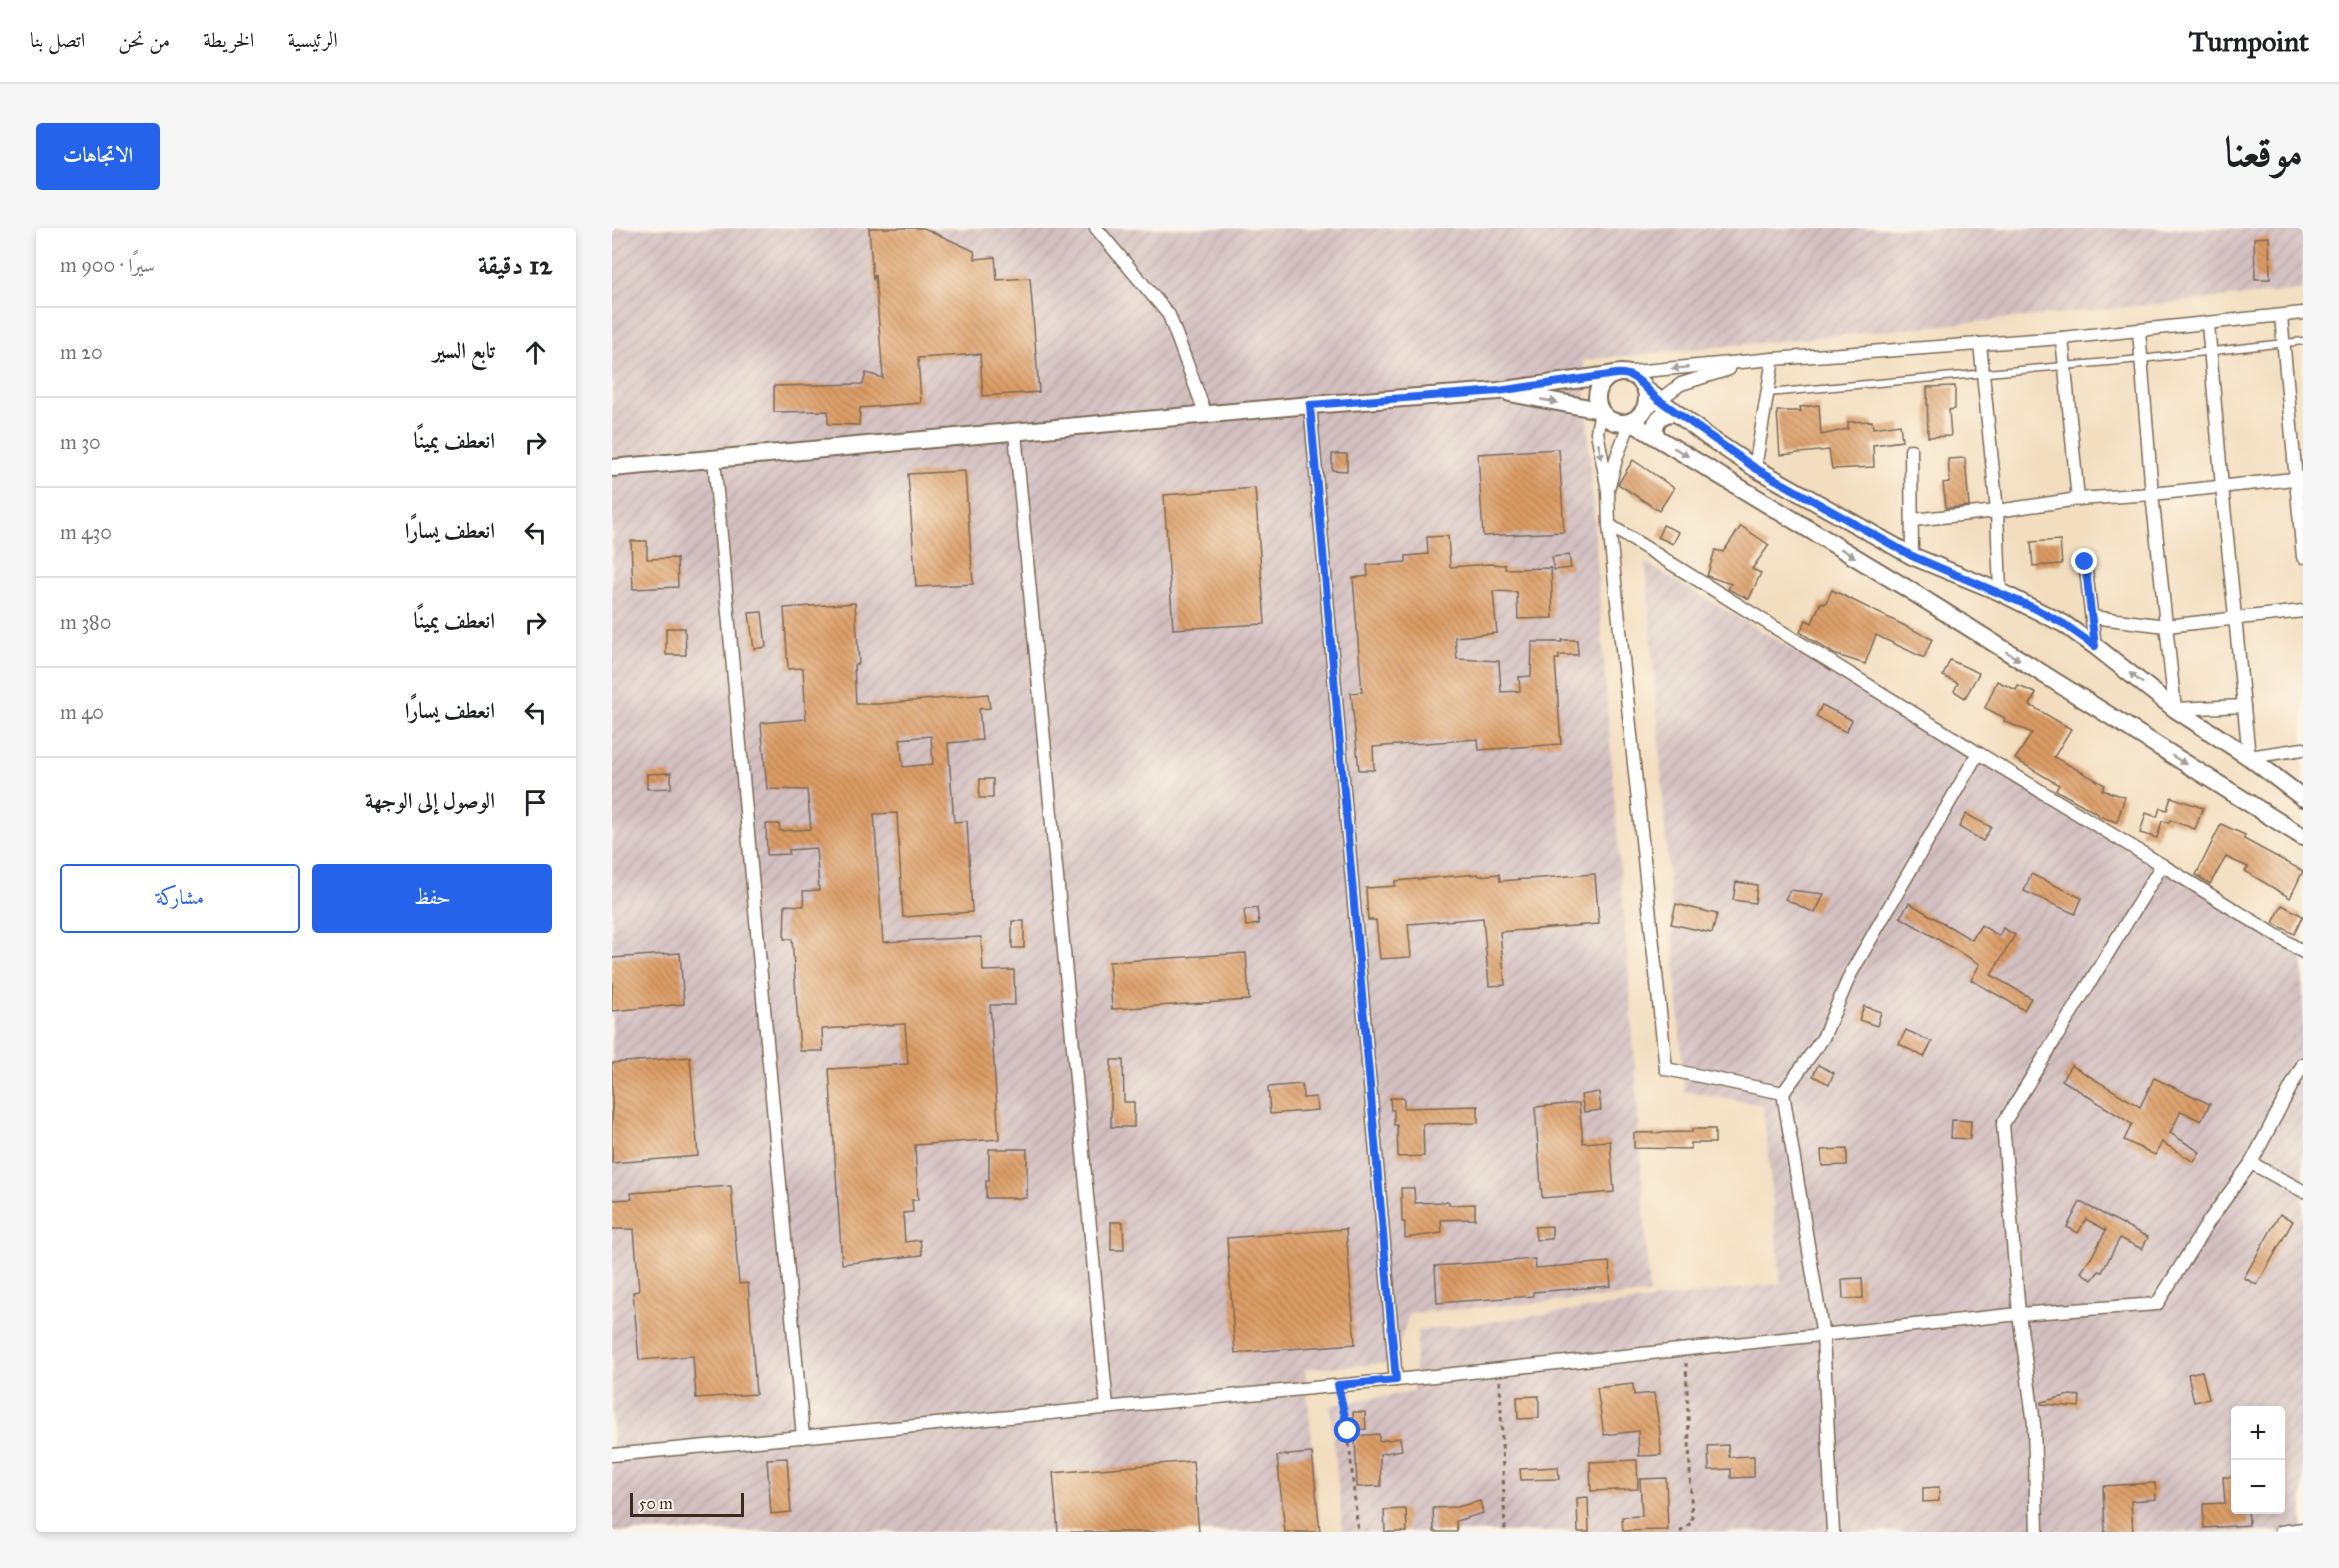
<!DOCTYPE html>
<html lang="ar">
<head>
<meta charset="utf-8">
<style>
  body { margin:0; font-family:"IM FELL Great Primer",Amiri,serif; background:#f6f6f6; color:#202124; direction:rtl }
  .controls { position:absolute; right:18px; bottom:18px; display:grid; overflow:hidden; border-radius:6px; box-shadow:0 3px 9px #0003 }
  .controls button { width:54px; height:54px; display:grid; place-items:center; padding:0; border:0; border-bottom:2px solid #e0e0e0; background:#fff; color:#202124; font:30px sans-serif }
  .scale { position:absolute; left:18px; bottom:15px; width:114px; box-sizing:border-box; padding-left:6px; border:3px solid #3b2a1e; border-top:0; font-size:16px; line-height:21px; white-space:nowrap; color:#3b2a1e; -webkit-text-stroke:4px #fcf5e5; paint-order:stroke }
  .stop { position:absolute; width:18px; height:18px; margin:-14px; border:4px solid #2563eb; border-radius:50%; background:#fff }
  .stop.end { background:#2563eb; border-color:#fff; box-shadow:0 2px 6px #0008 }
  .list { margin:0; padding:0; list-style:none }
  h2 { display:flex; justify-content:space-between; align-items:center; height:78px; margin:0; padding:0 24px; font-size:26px }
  h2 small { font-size:20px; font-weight:400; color:#757577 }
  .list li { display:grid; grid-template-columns:39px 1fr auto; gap:18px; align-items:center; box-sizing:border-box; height:90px; padding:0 24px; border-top:2px solid #e0e0e0 }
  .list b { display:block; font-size:22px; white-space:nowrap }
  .list em { font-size:20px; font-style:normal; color:#757577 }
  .actions { display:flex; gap:12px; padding:18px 24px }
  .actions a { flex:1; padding:14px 0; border:2px solid #2563eb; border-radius:6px; text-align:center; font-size:21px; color:#2563eb }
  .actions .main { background:#2563eb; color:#fff }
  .icon { flex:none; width:33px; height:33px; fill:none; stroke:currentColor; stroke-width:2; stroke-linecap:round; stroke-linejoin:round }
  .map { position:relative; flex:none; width:1691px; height:1304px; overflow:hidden; direction:ltr; border-radius:6px }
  header { display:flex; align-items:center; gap:36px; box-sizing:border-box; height:84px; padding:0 30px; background:#fff; border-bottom:2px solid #e0e0e0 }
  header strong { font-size:28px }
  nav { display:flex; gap:33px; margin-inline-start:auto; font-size:21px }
  .intro { display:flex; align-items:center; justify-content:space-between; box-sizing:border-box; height:144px; padding:0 36px }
  h1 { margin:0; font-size:42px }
  .button { padding:15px 27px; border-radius:6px; background:#2563eb; color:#fff; font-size:21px; font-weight:700 }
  main { display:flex; gap:36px; padding:0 36px }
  aside { flex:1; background:#fff; border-radius:6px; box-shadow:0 3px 9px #0003 }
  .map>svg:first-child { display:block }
</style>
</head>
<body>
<header>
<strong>Turnpoint</strong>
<nav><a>الرئيسية</a><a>الخريطة</a><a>من نحن</a><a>اتصل بنا</a></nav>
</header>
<div class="intro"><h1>موقعنا</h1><a class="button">الاتجاهات</a></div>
<main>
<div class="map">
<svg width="1691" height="1304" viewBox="0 0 1691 1304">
  <defs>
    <pattern id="industrial-furrows" width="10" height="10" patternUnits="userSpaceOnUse" patternTransform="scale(1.5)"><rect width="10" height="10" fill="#d2bfc0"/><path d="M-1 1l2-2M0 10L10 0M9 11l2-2" fill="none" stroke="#b5a4a5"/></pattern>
    <pattern id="building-back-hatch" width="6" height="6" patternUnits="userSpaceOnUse" patternTransform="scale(1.5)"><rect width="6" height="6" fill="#db9c65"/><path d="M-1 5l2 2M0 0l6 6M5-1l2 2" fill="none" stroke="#b37f53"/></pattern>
  </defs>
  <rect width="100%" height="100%" fill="#fcf5e5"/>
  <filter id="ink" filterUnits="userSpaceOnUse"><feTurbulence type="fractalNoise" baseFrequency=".0167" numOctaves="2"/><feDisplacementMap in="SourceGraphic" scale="12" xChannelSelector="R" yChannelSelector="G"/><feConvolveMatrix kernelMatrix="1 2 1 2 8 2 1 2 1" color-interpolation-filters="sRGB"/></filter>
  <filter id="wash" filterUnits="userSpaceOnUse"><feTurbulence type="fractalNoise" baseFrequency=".008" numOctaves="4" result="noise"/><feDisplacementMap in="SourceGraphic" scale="24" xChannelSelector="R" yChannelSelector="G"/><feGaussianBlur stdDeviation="1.35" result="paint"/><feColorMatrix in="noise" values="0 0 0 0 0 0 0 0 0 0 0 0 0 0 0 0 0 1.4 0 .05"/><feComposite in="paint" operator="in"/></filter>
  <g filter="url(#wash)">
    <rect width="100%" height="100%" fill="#f2debf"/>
    <g fill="url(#industrial-furrows)" fill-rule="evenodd">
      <polygon points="0,0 1691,0 1691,62 971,132 995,479 1019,776 1037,1066 797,1085 782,1135 693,1141 709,1304 0,1304"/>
      <path d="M1034,335L1691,725V1304H731L718,1177L801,1164L806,1103L1169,1055L1151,877L1072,863ZM1624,1182H1668V1282H1624Z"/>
    </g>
    <g id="blocks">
      <g fill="url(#building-back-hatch)" fill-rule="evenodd">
        <polygon points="257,0 312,0 362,23 363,31 383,29 385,52 418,50 427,164 371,168 368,126 306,130 309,175 248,180 247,197 216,196 216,183 162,184 162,158 251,156 254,145 271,150 263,47 261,52"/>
        <polygon points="1657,9 1658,51 1643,51 1642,10"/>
        <polygon points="1343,158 1343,181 1337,182 1339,208 1316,209 1315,159"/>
        <polygon points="1207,177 1209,207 1236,201 1236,194 1260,193 1261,200 1288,196 1290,213 1261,217 1262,239 1220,241 1217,222 1168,227 1165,183 1189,183 1188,179"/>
        <polygon points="947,221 952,304 871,308 866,226"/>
        <polygon points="720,226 735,226 735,243 720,242"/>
        <polygon points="1353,230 1357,278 1334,280 1331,255 1338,254 1336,231"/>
        <polygon points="1021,232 1062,260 1047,283 1006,256"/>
        <polygon points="353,243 361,356 304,359 296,246"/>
        <polygon points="643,260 653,396 561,401 552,267"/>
        <polygon points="1051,297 1067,304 1061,316 1046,309"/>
        <polygon points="1129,298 1157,317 1140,341 1149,345 1137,371 1116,361 1119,356 1095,348 1103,322 1111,324"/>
        <polygon points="836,308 838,339 877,336 893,337 893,341 939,340 941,390 906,391 905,364 881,363 885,405 843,409 845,431 887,433 889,464 908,463 907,449 919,448 920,414 950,414 950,412 965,412 966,427 947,427 947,431 943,431 949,516 867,522 866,511 761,519 762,542 747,542 739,465 750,464 741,350 756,348 755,337 794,334 794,328 816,326 815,309"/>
        <polygon points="1448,312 1450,336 1421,338 1419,314"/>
        <polygon points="19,313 35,313 35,331 65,330 66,359 21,361"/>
        <polygon points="957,327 959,340 942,342 940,329"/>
        <polygon points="1220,362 1320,411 1312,430 1264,407 1253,436 1222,426 1188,404 1194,392 1200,395 1209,374 1213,376"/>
        <path d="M243,375L247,436L242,437L244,476H267L376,466L378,480L367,481L370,512L336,515L342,594L355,593L360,684L291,689L285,585L262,586L271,714L369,709L371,743L402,742L403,777H378L387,911L303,917L306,972H300L301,984L291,985L293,1014L308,1012L310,1027L230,1036L217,841L296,836L293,796L210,801L211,823H188L180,711H172L173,677L192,678L191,663L207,662L204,620L177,622V626L155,627L154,596H167L168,603L199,601L195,562L155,561L149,495L194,491L191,440L176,441L172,380ZM319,508L321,536L291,539L288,511Z"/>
        <polygon points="150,384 154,419 142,421 137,385"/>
        <polygon points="54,400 73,400 74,427 54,427"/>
        <polygon points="1338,432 1367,445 1353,470 1342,463 1346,455 1331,448"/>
        <polygon points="1385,453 1404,462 1406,458 1424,465 1418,477 1459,501 1442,529 1493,557 1490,562 1513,569 1505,594 1486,588 1486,586 1444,562 1447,557 1403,531 1420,505 1392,493 1393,490 1373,480"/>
        <polygon points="1210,477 1240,492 1234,504 1204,489"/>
        <polygon points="59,545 59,560 35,561 35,546"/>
        <polygon points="368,551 381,551 381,570 367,570"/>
        <polygon points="1559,569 1591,580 1583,601 1558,592 1557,595 1550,593 1545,610 1528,605 1534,585 1545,589 1548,580 1555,582"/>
        <polygon points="1354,586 1379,599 1371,613 1347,599"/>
        <polygon points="1609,596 1633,607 1632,611 1691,643 1678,670 1633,643 1636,639 1614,629 1598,656 1584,647"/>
        <polygon points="866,646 867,648 887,646 888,653 983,646 987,696 888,704 893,757 877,758 871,690 796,696 799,729 768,731 764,692 756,692 754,660 783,658 783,653"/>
        <polygon points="1419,646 1470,670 1463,686 1412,663"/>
        <polygon points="1124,654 1145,657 1143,675 1121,672"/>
        <polygon points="1178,662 1212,666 1203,685 1173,671"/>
        <polygon points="1297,675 1360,712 1369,697 1387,708 1391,700 1403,707 1379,747 1419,770 1412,782 1359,752 1368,736 1288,689"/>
        <polygon points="1064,676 1105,686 1100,705 1059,696"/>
        <polygon points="1670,677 1691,688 1682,706 1661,695"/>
        <polygon points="645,680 647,696 634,698 632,682"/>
        <rect x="400" y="693" width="12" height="27"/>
        <polygon points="68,725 72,776 0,783 0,730"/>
        <polygon points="634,725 637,772 500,781 497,734"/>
        <polygon points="1252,778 1269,784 1265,798 1247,792"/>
        <polygon points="1294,802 1320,814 1312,829 1287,816"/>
        <polygon points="78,829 86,928 0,935 0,835"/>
        <polygon points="499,832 511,832 512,874 522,874 522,899 499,899"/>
        <polygon points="1206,837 1222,845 1217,856 1201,848"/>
        <polygon points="1459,837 1528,879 1542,850 1598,876 1589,893 1569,883 1558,905 1588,924 1582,934 1550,914 1543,927 1512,912 1520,896 1450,852"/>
        <polygon points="690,856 691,870 704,869 706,882 658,886 656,859"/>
        <polygon points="987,864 989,882 972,884 969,867"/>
        <polygon points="778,870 792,870 792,880 866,878 866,895 811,896 812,928 786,929 785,897 782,897 782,882 779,882"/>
        <polygon points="967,875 971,915 998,913 1002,964 930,970 923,879"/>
        <polygon points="1340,892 1359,893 1358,911 1339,910"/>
        <polygon points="1080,901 1103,901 1103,915 1079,915 1079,921 1022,920 1022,905 1080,904"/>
        <polygon points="377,921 415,921 415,970 374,970 374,953 377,953"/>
        <polygon points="1235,921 1235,937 1210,938 1209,922"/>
        <polygon points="119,958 127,1056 136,1055 144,1166 84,1170 81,1128 27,1132 21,1064 27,1063 22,1001 0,1001 0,972 20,971 19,965"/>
        <polygon points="789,960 802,960 803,975 837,974 837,977 863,976 863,991 829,992 830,1005 793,1010 793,994 790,994"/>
        <polygon points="1468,974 1536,1009 1530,1021 1508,1010 1490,1044 1487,1043 1480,1052 1469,1044 1479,1030 1494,1002 1474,991 1466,1005 1455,999"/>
        <polygon points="1668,986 1681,993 1645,1057 1632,1050"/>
        <polygon points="499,994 511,994 512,1022 499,1022"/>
        <polygon points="940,998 940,1011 924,1012 923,999"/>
        <polygon points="734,1001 743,1116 623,1125 615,1010"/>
        <polygon points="923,1031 924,1040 997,1034 999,1058 921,1064 921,1068 825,1075 823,1038"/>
        <polygon points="1250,1050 1251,1070 1231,1071 1230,1051"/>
        <polygon points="1590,1143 1597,1171 1582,1174 1576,1146"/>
        <polygon points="1021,1156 1022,1167 1042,1165 1048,1205 1049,1227 1027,1228 1026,1203 992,1207 985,1160"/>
        <polygon points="1458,1167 1468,1168 1467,1179 1429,1176 1429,1174"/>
        <polygon points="927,1168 927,1190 906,1191 905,1169"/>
        <polygon points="741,1184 753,1184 754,1201 742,1202"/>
        <polygon points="767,1206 767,1213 788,1210 790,1222 768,1226 769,1258 745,1259 743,1208"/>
        <polygon points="1116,1217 1117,1229 1142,1228 1142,1249 1119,1250 1119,1241 1097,1242 1096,1218"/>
        <polygon points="700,1225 708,1304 673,1304 665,1228"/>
        <polygon points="175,1230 179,1284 159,1286 155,1231"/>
        <polygon points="1025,1232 1026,1261 979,1263 978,1234"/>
        <polygon points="581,1233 587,1304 446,1304 441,1245"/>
        <polygon points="946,1239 947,1251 909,1252 908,1241"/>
        <polygon points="1611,1249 1623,1249 1623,1281 1636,1281 1637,1297 1592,1300 1591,1276 1613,1275"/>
        <polygon points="1054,1250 1056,1302 1011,1303 1010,1289 1030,1288 1028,1251"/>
        <polygon points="1543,1255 1544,1271 1519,1273 1521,1304 1493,1304 1491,1258"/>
        <polygon points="1327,1259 1327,1273 1311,1274 1311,1260"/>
        <polygon points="976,1269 977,1304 966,1304 965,1270"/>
        <polygon points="868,1273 871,1285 844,1293 845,1304 822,1304 821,1280 845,1279"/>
        <polygon points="794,1281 795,1304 773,1304 772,1282"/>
      </g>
    </g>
  </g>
  <g filter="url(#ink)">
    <use href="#blocks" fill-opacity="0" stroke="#7b6956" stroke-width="1.5"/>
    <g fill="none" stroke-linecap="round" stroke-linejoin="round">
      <g stroke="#7b6956" stroke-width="9">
        <polyline id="lane" points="1156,165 1529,131 1691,113"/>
      </g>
      <g stroke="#7b6956" stroke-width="15">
        <g id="street">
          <polyline points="484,0 557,87 594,187"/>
          <polyline points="1669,88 1691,329"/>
          <polyline points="1596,96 1610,259 1637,529 1691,521"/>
          <polyline points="1527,103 1540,266 1563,481 1632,478"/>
          <polyline points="1450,110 1466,271"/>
          <polyline points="1368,116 1385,283 1388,364"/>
          <polyline points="1010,145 1161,131 1450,110 1691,85"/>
          <polyline points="989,183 985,204 996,263 997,297 1054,841 1171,865 1211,810 1239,745 1366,525 997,297"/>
          <polyline points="1032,183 1069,156 1117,141"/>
          <polyline points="403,205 495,1179"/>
          <polyline points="1299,222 1300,328"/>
          <polyline points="102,231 191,1209"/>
          <polyline points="1143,240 1161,131"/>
          <polyline points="997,258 1005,228 1018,194"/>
          <polyline points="1301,292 1385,283 1466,271 1540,266 1691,250"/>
          <polyline points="1473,334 1483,418"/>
          <polyline points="1480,389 1554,398 1691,383"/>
          <polyline points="1366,525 1550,637"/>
          <polyline points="1171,865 1211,1108 1221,1304"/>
          <polyline points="1639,935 1691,963"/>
          <polyline points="784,1152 1407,1086 1545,1076 1597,993 1639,935 1691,836"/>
          <polyline points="0,1227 784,1152 698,177"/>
          <polyline points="1425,1304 1422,1196 1407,1086 1391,896 1550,637 1691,724"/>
          <polyline points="1669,1304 1691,1301"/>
        </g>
      </g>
      <g stroke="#7b6956" stroke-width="20">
        <g id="secondary">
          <circle cx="1010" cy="170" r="25"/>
          <polyline points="1034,162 1096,209 1143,240 1300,328 1388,364 1452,396 1483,418 1563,481 1637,529 1691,570"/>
          <polyline points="898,165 988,182"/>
          <polyline points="1019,194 1291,358 1691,609"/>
          <path d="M1044,208C1040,194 1049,184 1064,185"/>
          <polyline points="0,240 698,177 886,163 1004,146"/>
        </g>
      </g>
      <g stroke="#7b6956" stroke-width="3" stroke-dasharray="4.5 4.5" stroke-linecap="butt">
        <polyline points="888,1153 893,1304"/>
        <polyline points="729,1171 736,1203 746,1304"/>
        <polyline points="1068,1304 1080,1294 1074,1135"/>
      </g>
      <use href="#lane" stroke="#fff" stroke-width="6"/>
      <use href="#street" stroke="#fff" stroke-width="12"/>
      <use href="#secondary" stroke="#fff" stroke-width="16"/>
    </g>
    <defs><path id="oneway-solid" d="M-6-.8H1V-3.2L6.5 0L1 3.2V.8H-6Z" transform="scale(1.5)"/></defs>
    <g fill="#a79f9a">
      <use href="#oneway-solid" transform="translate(1068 140) rotate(175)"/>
      <use href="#oneway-solid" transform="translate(937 173) rotate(11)"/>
      <use href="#oneway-solid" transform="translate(988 223) rotate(78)"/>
      <use href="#oneway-solid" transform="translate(1069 224) rotate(31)"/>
      <use href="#oneway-solid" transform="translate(1236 325) rotate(31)"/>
      <use href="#oneway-solid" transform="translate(1401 428) rotate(32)"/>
      <use href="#oneway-solid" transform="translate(1524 450) rotate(-142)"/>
      <use href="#oneway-solid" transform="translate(1567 532) rotate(32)"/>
    </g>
  </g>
  <g fill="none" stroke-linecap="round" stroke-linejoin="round" filter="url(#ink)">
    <path stroke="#2563eb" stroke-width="8" d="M736,1203L726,1157L784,1152L698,177L886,163L1004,146C1026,144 1032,161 1047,172L1143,240L1300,328L1422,380L1452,396L1483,418L1473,334"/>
  </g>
</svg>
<div class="controls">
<button>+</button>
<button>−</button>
</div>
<div class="scale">50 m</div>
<div class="stop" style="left:736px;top:1203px"></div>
<div class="stop end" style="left:1473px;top:334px"></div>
</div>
<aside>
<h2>12 دقيقة<small>سيرًا · 900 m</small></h2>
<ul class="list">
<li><svg class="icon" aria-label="ahead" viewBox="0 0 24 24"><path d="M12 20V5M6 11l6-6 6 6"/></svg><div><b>تابع السير</b></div><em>20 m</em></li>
<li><svg class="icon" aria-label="right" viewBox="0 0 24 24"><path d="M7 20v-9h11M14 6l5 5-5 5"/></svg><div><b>انعطف يمينًا</b></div><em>30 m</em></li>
<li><svg class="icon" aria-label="left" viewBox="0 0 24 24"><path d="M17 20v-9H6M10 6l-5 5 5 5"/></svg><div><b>انعطف يسارًا</b></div><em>430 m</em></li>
<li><svg class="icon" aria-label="right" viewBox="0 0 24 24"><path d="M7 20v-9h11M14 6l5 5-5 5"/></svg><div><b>انعطف يمينًا</b></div><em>380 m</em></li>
<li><svg class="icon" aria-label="left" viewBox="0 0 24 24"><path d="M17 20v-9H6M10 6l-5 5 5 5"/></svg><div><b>انعطف يسارًا</b></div><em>40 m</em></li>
<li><svg class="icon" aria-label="arrive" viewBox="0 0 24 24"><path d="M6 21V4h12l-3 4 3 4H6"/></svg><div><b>الوصول إلى الوجهة</b></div></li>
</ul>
<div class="actions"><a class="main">حفظ</a><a>مشاركة</a></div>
</aside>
</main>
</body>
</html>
